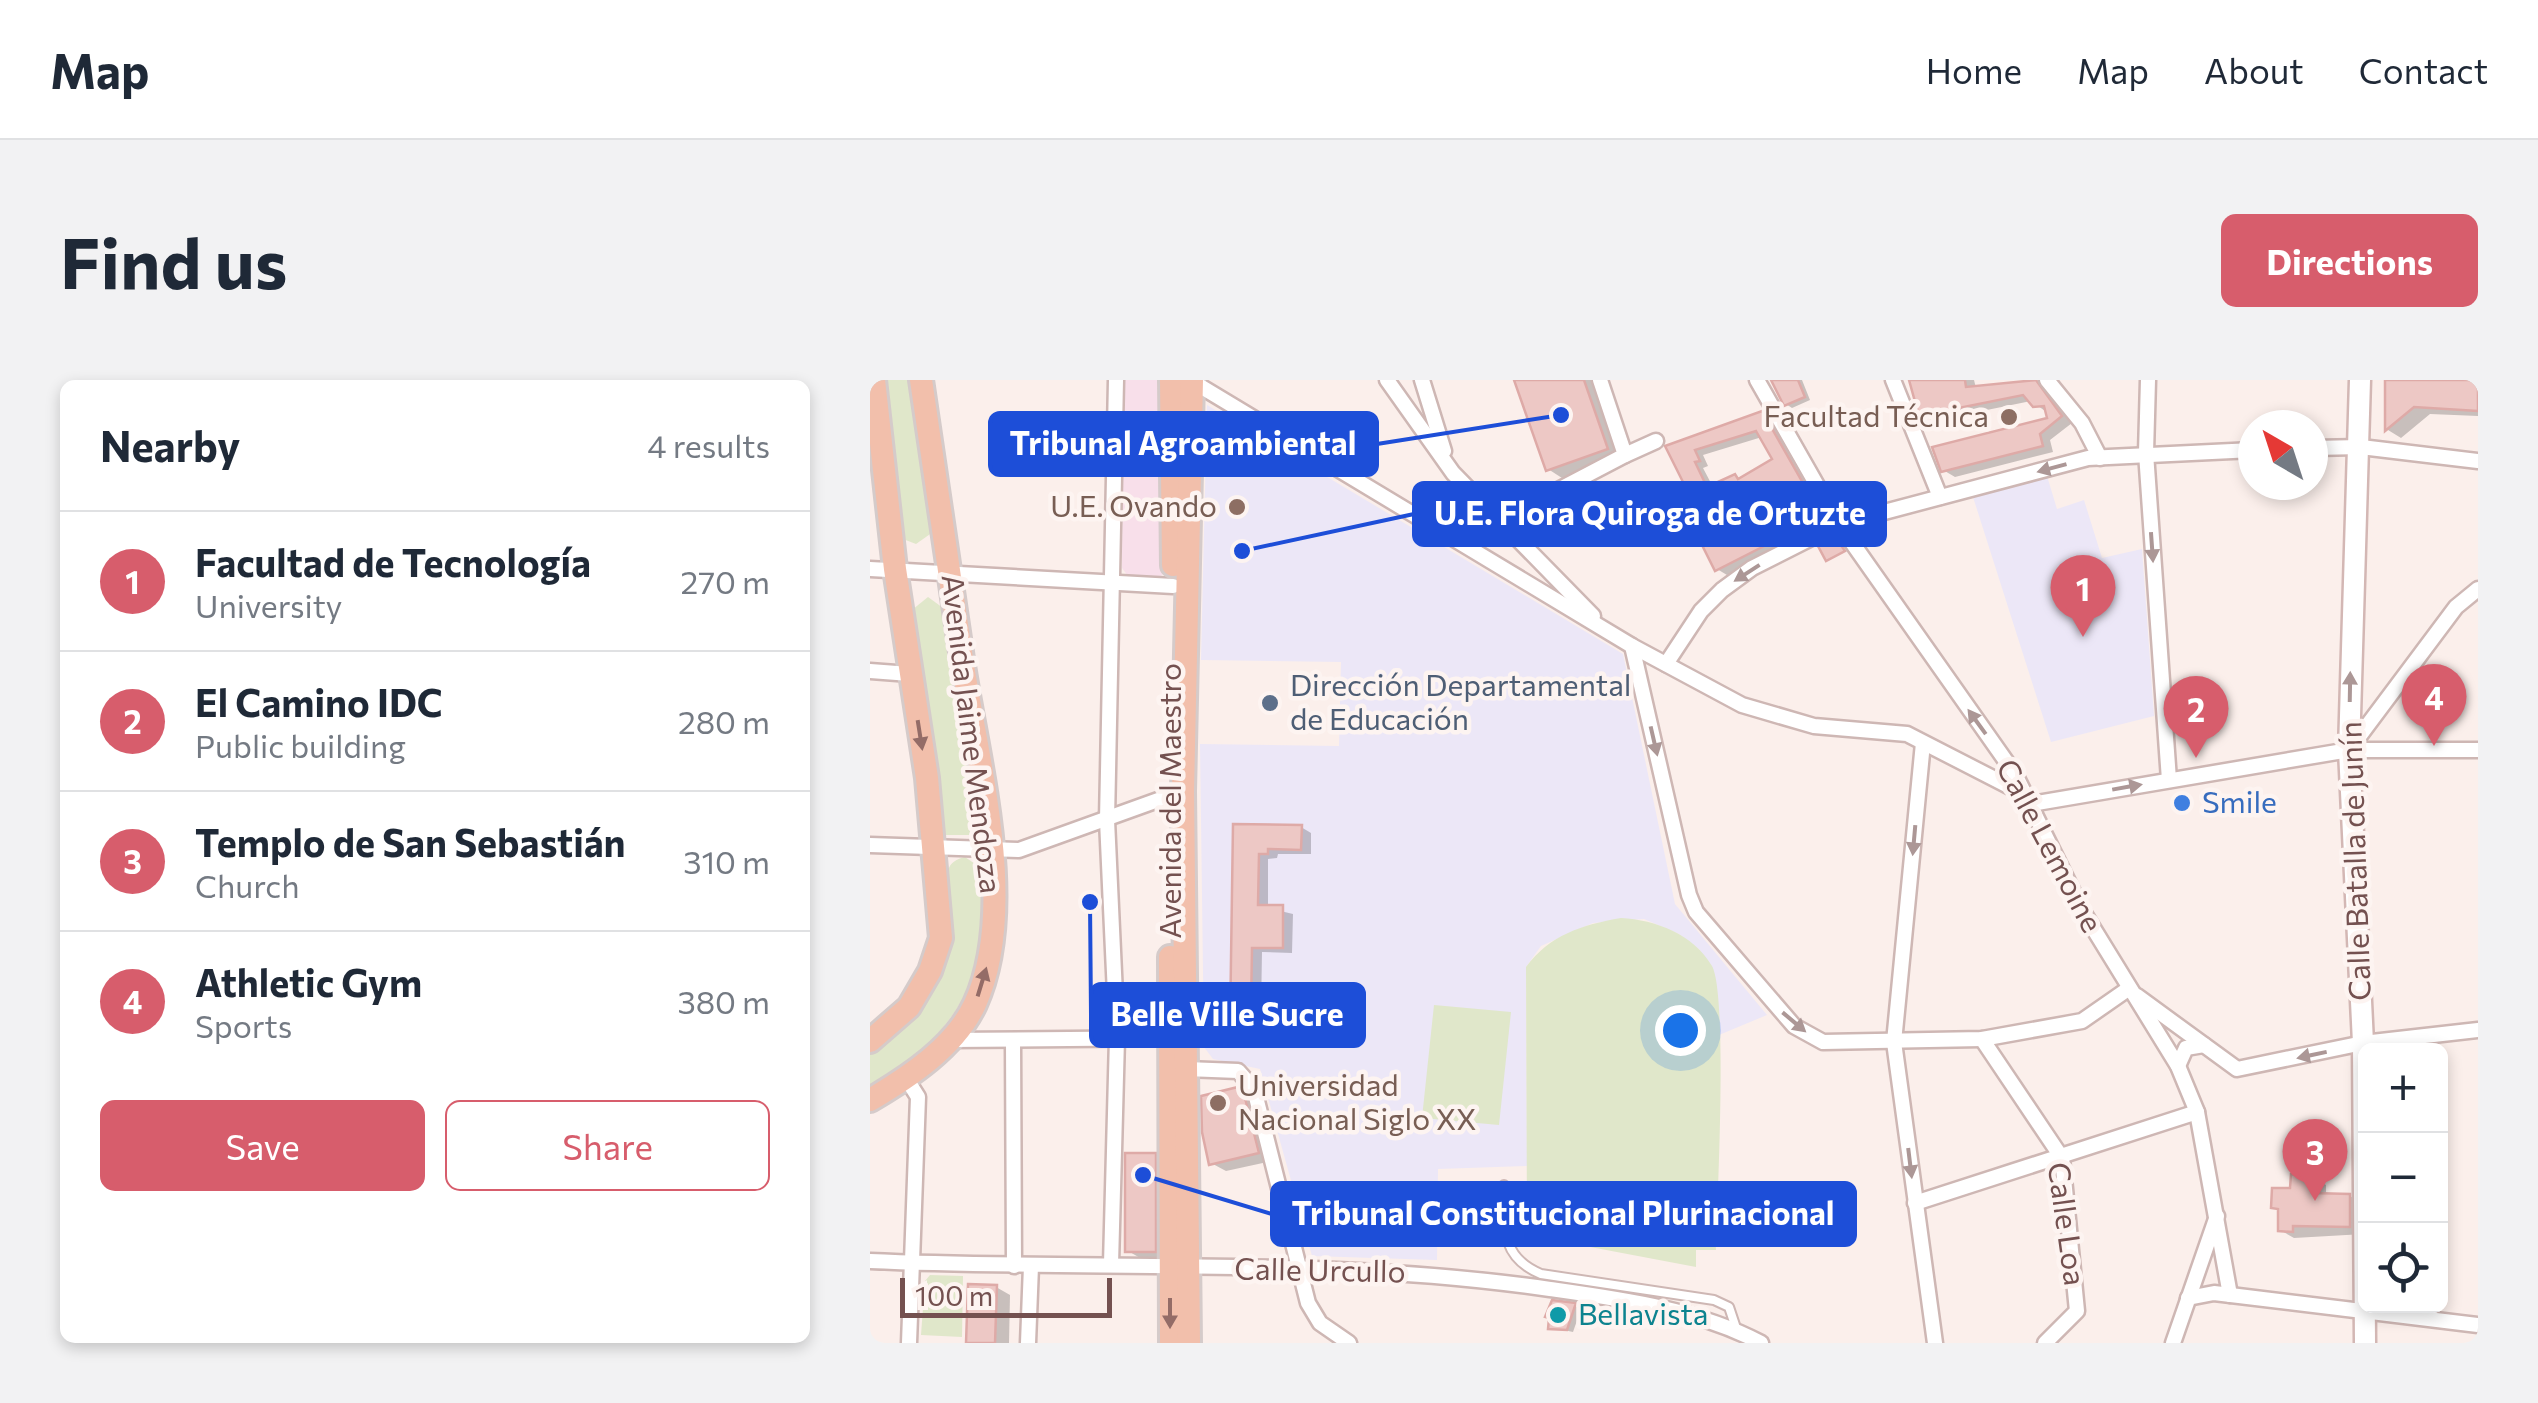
<!DOCTYPE html>
<html lang="en">
<head>
<meta charset="utf-8">
<style>
  body { margin:0; font-family:Commissioner,sans-serif; background:#f2f2f3; color:#1f2937 }
  .controls { position:absolute; right:30px; bottom:30px; display:grid; overflow:hidden; border-radius:15px; box-shadow:0 5px 15px #0003 }
  .controls button { width:90px; height:90px; display:grid; place-items:center; padding:0; border:0; border-bottom:2px solid #e0e1e3; background:#fff; color:#1f2937; font:50px sans-serif }
  .compass { position:absolute; left:1368px; top:30px; width:90px; height:90px; border-radius:50%; background:#fff; box-shadow:0 5px 15px #0003; rotate:321deg }
  .scale { position:absolute; left:30px; bottom:25px; width:212px; box-sizing:border-box; padding-left:10px; border:5px solid #745150; border-top:0; font-size:28px; line-height:35px; white-space:nowrap; color:#745150; -webkit-text-stroke:8px #fdf4f1; paint-order:stroke }
  .you { position:absolute; left:810px; top:650px; width:35px; height:35px; margin:-25px; border:8px solid #fff; border-radius:50%; background:#1a73e8; box-shadow:0 0 0 15px #1a73e833 }
  .badge { display:grid; place-items:center; width:65px; height:65px; border-radius:50%; background:#d75d6c; color:#fff; font-size:32px; font-weight:700 }
  .pin { position:absolute; translate:-50% -82px; filter:drop-shadow(0 2px 5px #0008) }
  .pin::after { content:''; position:absolute; top:52px; width:35px; height:30px; background:inherit; clip-path:polygon(0 0,100% 0,50% 100%) }
  .list { margin:0; padding:0; list-style:none }
  h2 { display:flex; justify-content:space-between; align-items:center; height:130px; margin:0; padding:0 40px; font-size:42px }
  h2 small { font-size:32px; font-weight:400; color:#747a83 }
  .list li { display:grid; grid-template-columns:65px 1fr auto; gap:30px; align-items:center; box-sizing:border-box; height:140px; padding:0 40px; border-top:2px solid #e0e1e3 }
  .list b { display:block; font-size:38px; white-space:nowrap }
  .list p { margin:0; font-size:32px; white-space:nowrap; color:#747a83 }
  .list em { font-size:32px; font-style:normal; color:#747a83 }
  .actions { display:flex; gap:20px; padding:30px 40px }
  .actions a { flex:1; padding:22px 0; border:2px solid #d75d6c; border-radius:15px; text-align:center; font-size:35px; color:#d75d6c }
  .actions .main { background:#d75d6c; color:#fff }
  .icon { flex:none; width:55px; height:55px; fill:none; stroke:currentColor; stroke-width:2; stroke-linecap:round; stroke-linejoin:round }
  .map { position:relative; flex:none; width:1608px; height:963px; overflow:hidden; border-radius:15px }
  header { display:flex; align-items:center; gap:60px; box-sizing:border-box; height:140px; padding:0 50px; background:#fff; border-bottom:2px solid #e0e1e3 }
  header strong { font-size:48px }
  nav { display:flex; gap:55px; margin-inline-start:auto; font-size:35px }
  .intro { display:flex; align-items:center; justify-content:space-between; box-sizing:border-box; height:240px; padding:0 60px }
  h1 { margin:0; font-size:70px }
  .button { padding:25px 45px; border-radius:15px; background:#d75d6c; color:#fff; font-size:35px; font-weight:700 }
  main { display:flex; gap:60px; padding:0 60px }
  aside { flex:1; background:#fff; border-radius:15px; box-shadow:0 5px 15px #0003 }
  .map>svg:first-child { display:block }
</style>
</head>
<body>
<header>
<strong>Map</strong>
<nav><a>Home</a><a>Map</a><a>About</a><a>Contact</a></nav>
</header>
<div class="intro"><h1>Find us</h1><a class="button">Directions</a></div>
<main>
<aside>
<h2>Nearby<small>4 results</small></h2>
<ul class="list">
<li><span class="badge">1</span><div><b>Facultad de Tecnología</b><p>University</p></div><em>270 m</em></li>
<li><span class="badge">2</span><div><b>El Camino IDC</b><p>Public building</p></div><em>280 m</em></li>
<li><span class="badge">3</span><div><b>Templo de San Sebastián</b><p>Church</p></div><em>310 m</em></li>
<li><span class="badge">4</span><div><b>Athletic Gym</b><p>Sports</p></div><em>380 m</em></li>
</ul>
<div class="actions"><a class="main">Save</a><a>Share</a></div>
</aside>
<div class="map">
<svg width="1608" height="963" viewBox="0 0 1608 963">
  <rect width="100%" height="100%" fill="#fbefeb"/>
  <g fill="#ece7f7">
    <polygon points="337,25 753,274 805,524 897,635 849,655 849,630 830,570 809,554 774,539 723,543 671,566 656,587 657,786 568,789 567,880 442,876 390,689 343,679 334,667 330,364 469,366 471,282 331,280"/>
    <polygon points="1177,96 1187,129 1214,120 1232,178 1272,169 1284,336 1181,362 1103,117"/>
  </g>
  <polygon fill="#f8dfea" points="253,0 296,0 298,189 287,200 261,200 252,188"/>
  <g fill="#e0e7ca">
    <polygon points="11,0 39,0 63,152 46,164 33,159"/>
    <polygon points="58,217 80,233 107,455 72,455 42,230"/>
    <path d="M95,477L111,488C112,511 116,536 113,558C104,626 56,675 0,709V673C34,649 58,622 74,584C87,553 72,517 78,491C80,482 87,479 95,477Z"/>
    <path d="M751,538C786,540 823,554 842,586C858,615 847,823 846,870H826V887L657,855L656,587C680,555 711,545 751,538Z"/>
    <polygon points="564,625 641,632 629,745 552,738"/>
    <polygon points="60,895 93,896 92,957 51,955 55,901"/>
  </g>
  <g fill="#0003" fill-rule="evenodd">
    <polygon points="647,0 724,0 751,76 692,98 678,89"/>
    <polygon points="905,0 932,0 940,20 922,28 916,24"/>
    <polygon points="1044,0 1104,0 1106,8 1163,0 1175,7 1202,43 1180,60 1183,72 1085,97 1073,90 1180,40 1178,33 1161,21 1063,41 1051,34"/>
    <polygon points="1517,0 1608,0 1608,36 1560,34 1531,58 1518,50"/>
    <path d="M892,34L902,39L962,145L948,142L929,110L890,133L908,169L857,195L847,189L832,135L799,66ZM892,57L905,80L871,100L865,97L843,107L833,88L838,86L833,75Z"/>
    <polygon points="365,447 431,447 441,453 441,474 408,474 407,478 398,479 398,528 423,534 422,573 392,572 391,631 424,631 435,637 434,652 373,652 362,646"/>
    <polygon points="368,710 383,719 402,781 356,791 341,783"/>
    <polygon points="285,775 299,783 299,879 272,879 258,871"/>
    <polygon points="1442,797 1456,805 1456,816 1480,816 1494,825 1494,854 1424,858 1410,850 1411,831 1404,827"/>
    <polygon points="100,907 126,907 140,915 139,963 99,963"/>
    <polygon points="705,926 711,929 703,952 680,947"/>
  </g>
  <g fill="#edc8c5" stroke="#deaaa7" stroke-width="2.5" fill-rule="evenodd">
    <polygon points="644,0 714,0 738,69 676,91"/>
    <polygon points="901,0 928,0 935,17 914,26"/>
    <polygon points="1039,0 1095,0 1096,7 1166,0 1192,36 1170,54 1173,66 1071,92 1062,67 1177,38 1174,26 1163,27 1153,15 1049,36"/>
    <polygon points="1515,0 1608,0 1608,31 1544,27 1515,51"/>
    <path d="M892,31L954,140L946,144L922,103L882,128L900,163L845,191L819,139L829,134L795,66ZM886,51L902,79L868,99L865,94L837,107L825,82L830,81L825,70Z"/>
    <polygon points="966,158 975,171 956,181 948,166"/>
    <polygon points="363,444 432,445 431,470 398,469 398,474 389,474 388,525 413,525 413,568 382,568 381,628 425,629 425,648 360,647"/>
    <polygon points="368,707 374,714 389,773 339,785 332,752 331,716"/>
    <rect x="255" y="773" width="31" height="99"/>
    <polygon points="1421,794 1442,795 1442,813 1480,814 1480,847 1423,846 1423,852 1408,851 1408,829 1401,828 1402,808 1420,808"/>
    <polygon points="98,904 127,905 125,963 96,963"/>
    <polygon points="682,920 706,923 697,950 678,949 679,938 675,937"/>
  </g>
  <g fill="none" stroke-linecap="round" stroke-linejoin="round">
    <g stroke="#ceb7b4" stroke-width="12">
      <path id="lane" d="M634,805C634,844 629,877 671,894L844,920L859,927L867,951"/>
    </g>
    <g stroke="#ceb7b4" stroke-width="19">
      <g id="street">
        <polyline points="320,0 762,266 872,325 944,346 1037,354 1154,414"/>
        <polyline points="517,0 583,93 723,236"/>
        <polyline points="552,0 574,71"/>
        <polyline points="887,0 969,144 1145,394 1212,530 1308,686 1327,732 1360,915"/>
        <polyline points="1023,0 1070,117"/>
        <polyline points="1177,0 1212,43 1230,78"/>
        <polyline points="1278,0 1276,73 1299,400"/>
        <polyline points="1443,68 1491,67 1608,81"/>
        <polyline points="755,75 786,61"/>
        <polyline points="629,141 755,75 730,0"/>
        <polyline points="0,189 303,206"/>
        <polyline points="762,266 819,515 826,532 924,646 953,662 1112,659 1212,641 1258,609"/>
        <polyline points="796,284 831,231 852,210 882,188 969,144 1218,78 1383,70"/>
        <polyline points="0,291 40,294"/>
        <polyline points="1053,363 1024,662 1065,963"/>
        <polyline points="1479,370 1586,227 1608,209"/>
        <polyline points="1161,424 1479,370 1608,370"/>
        <polyline points="0,465 149,470 313,411"/>
        <polyline points="1267,616 1367,689 1493,663 1608,650"/>
        <polyline points="1112,659 1192,778 1207,931 1175,963"/>
        <polyline points="79,660 306,658"/>
        <polyline points="143,662 144,886"/>
        <polyline points="1308,686 1316,668 1334,665"/>
        <polyline points="316,689 368,691 384,709 438,923 450,943 479,963"/>
        <polyline points="36,698 48,717 39,963"/>
        <polyline points="1045,823 1327,732"/>
        <path d="M0,881C227,891 455,876 680,909C751,919 827,929 891,963"/>
        <polyline points="241,884 247,658 237,440 246,0"/>
        <polyline points="1318,918 1344,913 1608,945"/>
        <polyline points="158,963 161,886"/>
        <polyline points="1303,963 1347,836"/>
      </g>
    </g>
    <g stroke="#d3b7b4" stroke-width="25">
      <polyline id="secondary" points="1490,0 1479,370 1493,663 1495,963"/>
    </g>
    <g stroke="#d5cbca" stroke-width="28">
      <g id="primary">
        <polyline points="301,0 303,185"/>
        <polyline points="300,577 301,963"/>
        <polyline points="0,661 39,627 60,591 71,558 57,398 25,189 4,0"/>
        <path d="M0,720C39,697 85,667 105,624C149,527 107,380 92,279C78,186 65,93 51,0"/>
        <polyline points="319,963 313,411 322,0"/>
      </g>
    </g>
    <use href="#lane" stroke="#fff" stroke-width="8"/>
    <use href="#street" stroke="#fff" stroke-width="14"/>
    <use href="#secondary" stroke="#fff" stroke-width="20"/>
    <use href="#primary" stroke="#f2bfab" stroke-width="22"/>
  </g>
  <defs><path id="oneway-solid" d="M-6-.8H1V-3.2L6.5 0L1 3.2V.8H-6Z" transform="scale(2.5)"/></defs>
  <g fill="#ac9796">
    <use href="#oneway-solid" transform="translate(1182 88) rotate(165)"/>
    <use href="#oneway-solid" transform="translate(1282 167) rotate(86)"/>
    <use href="#oneway-solid" transform="translate(877 193) rotate(147)"/>
    <use href="#oneway-solid" transform="translate(1480 307) rotate(-89)"/>
    <use href="#oneway-solid" transform="translate(1107 342) rotate(-126)"/>
    <use href="#oneway-solid" transform="translate(784 361) rotate(77)"/>
    <use href="#oneway-solid" transform="translate(1257 407) rotate(-10)"/>
    <use href="#oneway-solid" transform="translate(1044 460) rotate(95)"/>
    <use href="#oneway-solid" transform="translate(924 642) rotate(40)"/>
    <use href="#oneway-solid" transform="translate(1442 675) rotate(168)"/>
    <use href="#oneway-solid" transform="translate(1040 783) rotate(83)"/>
  </g>
  <g fill="#946c67">
    <use href="#oneway-solid" transform="translate(50 355) rotate(81)"/>
    <use href="#oneway-solid" transform="translate(112 602) rotate(-73)"/>
    <use href="#oneway-solid" transform="translate(300 933) rotate(90)"/>
  </g>
  <g fill="#8d6e63" stroke="#fdf4f1" stroke-width="4">
    <circle cx="1139" cy="37" r="10"/>
    <circle cx="367" cy="127" r="10"/>
    <circle cx="348" cy="723" r="10"/>
  </g>
  <circle fill="#5c6f8a" stroke="#fdf4f1" stroke-width="4" cx="400" cy="323" r="10"/>
  <circle fill="#3f7fe0" stroke="#fdf4f1" stroke-width="4" cx="1312" cy="423" r="10"/>
  <circle fill="#0f9aa8" stroke="#fdf4f1" stroke-width="4" cx="688" cy="935" r="10"/>
  <g text-anchor="middle" stroke-width="9" stroke-linejoin="round" paint-order="stroke">
    <g font-size="30" fill="#785e54" stroke="#fdf4f1" text-anchor="end">
      <text x="1119" y="47">Facultad Técnica</text>
      <text x="347" y="137">U.E. Ovando</text>
      <text x="368" y="716" text-anchor="start">Universidad<tspan x="368" dy="34">Nacional Siglo XX</tspan></text>
    </g>
    <g font-size="30" fill="#4e5e75" stroke="#fdf4f1" text-anchor="start">
      <text x="420" y="316">Dirección Departamental<tspan x="420" dy="34">de Educación</tspan></text>
    </g>
    <g font-size="30" fill="#745150" stroke="#fdf4f1">
      <text transform="translate(101 354) rotate(83)" y="10">Avenida Jaime Mendoza</text>
      <text transform="translate(301 421) rotate(-90)" y="10">Avenida del Maestro</text>
      <text transform="translate(1179 466) rotate(62)" y="10">Calle Lemoine</text>
      <text transform="translate(1486 481) rotate(-92)" y="10">Calle Batalla de Junín</text>
      <text transform="translate(1196 844) rotate(82)" y="10">Calle Loa</text>
      <text transform="translate(450 891) rotate(1)" y="10">Calle Urcullo</text>
    </g>
    <g font-size="30" fill="#366cbe" stroke="#fdf4f1" text-anchor="start">
      <text x="1332" y="433">Smile</text>
    </g>
    <g font-size="30" fill="#0d838f" stroke="#fdf4f1" text-anchor="start">
      <text x="708" y="945">Bellavista</text>
    </g>
  </g>
  <path fill="none" stroke="#1d4ed8" stroke-width="4" d="M691 35L507 64M372 171L544 134M220 522L221 635M273 795L402 834"/>
  <g fill="#1d4ed8" stroke="#fdf4f1" stroke-width="4">
    <circle cx="691" cy="35" r="10"/>
    <circle cx="372" cy="171" r="10"/>
    <circle cx="220" cy="522" r="10"/>
    <circle cx="273" cy="795" r="10"/>
  </g>
  <g fill="#1d4ed8" stroke="#1d4ed8" stroke-width="4">
    <rect x="120" y="33" width="387" height="62" rx="10"/>
    <rect x="544" y="103" width="471" height="62" rx="10"/>
    <rect x="221" y="604" width="273" height="62" rx="10"/>
    <rect x="402" y="803" width="583" height="62" rx="10"/>
  </g>
  <g font-size="32" text-anchor="middle" font-weight="bold" fill="#fff">
    <text x="313" y="75">Tribunal Agroambiental</text>
    <text x="780" y="145">U.E. Flora Quiroga de Ortuzte</text>
    <text x="357" y="646">Belle Ville Sucre</text>
    <text x="693" y="845">Tribunal Constitucional Plurinacional</text>
  </g>
</svg>
<div class="controls">
<button>+</button>
<button>−</button>
<button><svg class="icon" aria-label="locate" viewBox="0 0 24 24"><circle cx="12" cy="12" r="6"/><path d="M12 2v4M12 18v4M2 12h4M18 12h4"/></svg></button>
</div>
<svg class="compass" viewBox="-18 -18 36 36"><path d="M0-13l5 13h-10z" fill="#e53935"/><path d="M0 13l5-13h-10z" fill="#747a83"/></svg>
<div class="scale">100 m</div>
<div class="you"></div>
<div class="pin badge" style="left:1213px;top:257px">1</div>
<div class="pin badge" style="left:1326px;top:378px">2</div>
<div class="pin badge" style="left:1445px;top:821px">3</div>
<div class="pin badge" style="left:1564px;top:366px">4</div>
</div>
</main>
</body>
</html>
